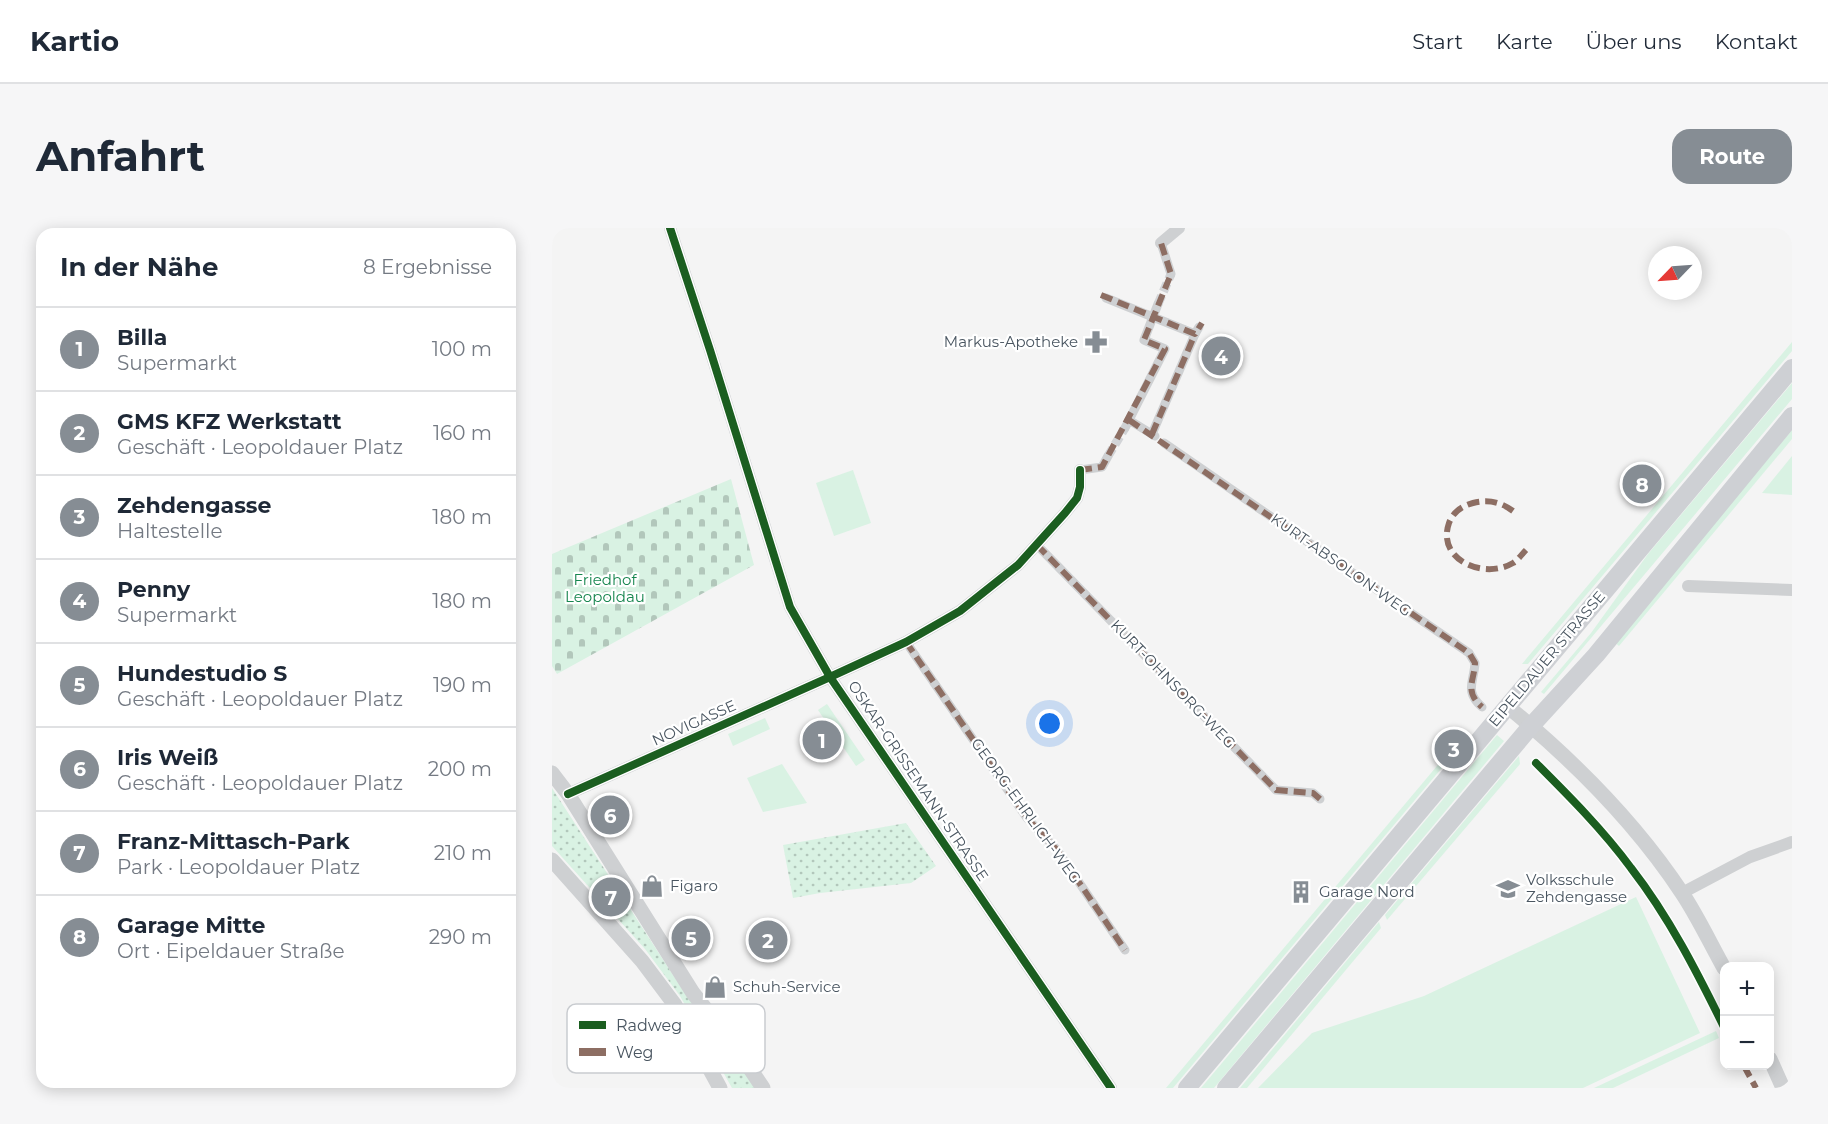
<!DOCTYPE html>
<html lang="de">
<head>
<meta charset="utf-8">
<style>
  body { margin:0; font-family:Montserrat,sans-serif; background:#f6f6f7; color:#1f2937 }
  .controls { position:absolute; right:18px; bottom:18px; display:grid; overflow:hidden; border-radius:12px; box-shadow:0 3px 15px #0003 }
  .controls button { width:54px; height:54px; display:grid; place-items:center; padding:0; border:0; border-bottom:2px solid #e0e1e3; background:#fff; color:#1f2937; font:30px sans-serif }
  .compass { position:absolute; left:1096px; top:18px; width:54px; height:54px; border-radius:50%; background:#fff; box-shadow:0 3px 15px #0003; rotate:245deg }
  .you { position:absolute; left:498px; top:496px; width:21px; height:21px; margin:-15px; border:4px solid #fff; border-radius:50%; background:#1a73e8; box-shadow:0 0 0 9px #1a73e833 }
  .badge { display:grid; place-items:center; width:39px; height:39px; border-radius:50%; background:#868d94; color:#fff; font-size:20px; font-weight:700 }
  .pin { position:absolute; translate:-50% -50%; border:3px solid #fff; box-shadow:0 2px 6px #0006 }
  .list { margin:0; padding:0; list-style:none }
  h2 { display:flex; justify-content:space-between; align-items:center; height:78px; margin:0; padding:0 24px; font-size:26px }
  h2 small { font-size:20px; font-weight:400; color:#747a83 }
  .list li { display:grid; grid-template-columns:39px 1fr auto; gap:18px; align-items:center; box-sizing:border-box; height:84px; padding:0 24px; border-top:2px solid #e0e1e3 }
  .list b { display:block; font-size:22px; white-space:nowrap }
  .list p { margin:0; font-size:20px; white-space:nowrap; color:#747a83 }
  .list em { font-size:20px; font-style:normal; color:#747a83 }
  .map { position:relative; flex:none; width:1240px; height:860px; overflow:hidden; border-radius:18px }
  header { display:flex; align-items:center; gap:36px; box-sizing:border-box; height:84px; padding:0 30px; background:#fff; border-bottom:2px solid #e0e1e3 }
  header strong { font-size:28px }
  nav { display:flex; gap:33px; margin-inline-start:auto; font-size:21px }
  .intro { display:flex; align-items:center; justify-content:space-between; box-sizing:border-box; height:144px; padding:0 36px }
  h1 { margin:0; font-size:42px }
  .button { padding:15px 27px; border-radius:18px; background:#868d94; color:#fff; font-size:21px; font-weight:700 }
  main { display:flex; gap:36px; padding:0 36px }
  aside { flex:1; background:#fff; border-radius:18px; box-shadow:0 3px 15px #0003 }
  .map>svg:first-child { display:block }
</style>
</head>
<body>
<header>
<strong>Kartio</strong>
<nav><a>Start</a><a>Karte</a><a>Über uns</a><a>Kontakt</a></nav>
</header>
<div class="intro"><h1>Anfahrt</h1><a class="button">Route</a></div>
<main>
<aside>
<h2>In der Nähe<small>8 Ergebnisse</small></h2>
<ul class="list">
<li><span class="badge">1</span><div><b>Billa</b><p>Supermarkt</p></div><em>100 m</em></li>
<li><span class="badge">2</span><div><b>GMS KFZ Werkstatt</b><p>Geschäft · Leopoldauer Platz</p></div><em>160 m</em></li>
<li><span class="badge">3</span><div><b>Zehdengasse</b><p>Haltestelle</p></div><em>180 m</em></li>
<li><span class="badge">4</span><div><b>Penny</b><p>Supermarkt</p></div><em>180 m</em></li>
<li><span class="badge">5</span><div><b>Hundestudio S</b><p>Geschäft · Leopoldauer Platz</p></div><em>190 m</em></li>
<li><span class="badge">6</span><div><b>Iris Weiß</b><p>Geschäft · Leopoldauer Platz</p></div><em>200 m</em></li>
<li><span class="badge">7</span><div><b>Franz-Mittasch-Park</b><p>Park · Leopoldauer Platz</p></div><em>210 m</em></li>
<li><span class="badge">8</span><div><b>Garage Mitte</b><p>Ort · Eipeldauer Straße</p></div><em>290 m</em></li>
</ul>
</aside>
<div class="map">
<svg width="1240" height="860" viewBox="0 0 1240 860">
  <defs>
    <pattern id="cemetery-stones" width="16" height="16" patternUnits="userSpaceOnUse" patternTransform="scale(1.5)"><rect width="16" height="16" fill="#d9f2e3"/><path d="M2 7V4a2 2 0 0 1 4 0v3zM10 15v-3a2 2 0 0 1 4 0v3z" fill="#b2c7bb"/></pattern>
    <pattern id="park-dots" width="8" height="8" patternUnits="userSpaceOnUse" patternTransform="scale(1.5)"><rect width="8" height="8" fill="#d9f2e3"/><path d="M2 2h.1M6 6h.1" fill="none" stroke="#b2c7bb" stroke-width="1.8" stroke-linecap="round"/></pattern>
  </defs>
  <rect width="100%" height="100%" fill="#f4f4f4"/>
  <g fill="#d9f2e3">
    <polygon points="1240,114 1240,123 1223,143 976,436 970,436"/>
    <polygon points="1240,155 1240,171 992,466 989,464 1039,405 1096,326"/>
    <polygon points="1240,202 1240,211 1067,418 1062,414"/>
    <polygon points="1240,228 1240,267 1210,265"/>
    <polygon points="301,242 319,295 282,308 264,255"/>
    <polygon points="275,476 313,532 304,538 266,482"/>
    <polygon points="213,490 218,501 181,518 176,506"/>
    <polygon points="945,507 952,513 662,860 649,860"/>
    <polygon points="967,528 968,536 835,692 833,687"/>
    <polygon points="890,532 894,535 621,860 614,860"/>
    <polygon points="230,536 255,575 211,584 195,550"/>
    <polygon points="1084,669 1148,805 1031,860 706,860 760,805 872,768"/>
    <polygon points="827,694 829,700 695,860 688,860"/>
    <polygon points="1164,803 1167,810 1061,860 1042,860"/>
  </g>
  <polygon fill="url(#cemetery-stones)" points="179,251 202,337 5,446 0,438 0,326"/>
  <g fill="url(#park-dots)">
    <polygon points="0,560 132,764 205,860 180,860 128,768 93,721 0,618"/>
    <polygon points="354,595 384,638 359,655 268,665 241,670 231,617"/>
  </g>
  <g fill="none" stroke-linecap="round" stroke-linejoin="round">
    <g stroke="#d2d4d7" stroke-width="9" stroke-dasharray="9 4.5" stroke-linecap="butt">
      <polyline points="606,76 619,46"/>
      <polyline points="556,228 573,200"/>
    </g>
    <g stroke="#ced0d2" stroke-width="9">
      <polyline points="609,15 619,46"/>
      <polyline points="554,70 643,106 647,99"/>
      <polyline points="577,192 603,208"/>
      <polyline points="573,200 613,121 592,112 606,76"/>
      <polyline points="600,206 643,106"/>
      <path d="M612,215L917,425L923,435C922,454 912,463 930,479"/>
      <polyline points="528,242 550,239 556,228"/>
      <polyline points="485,317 724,562 761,565 768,571"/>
      <polyline points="354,414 475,590 505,622 573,722"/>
    </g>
    <g stroke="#ced0d2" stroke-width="12">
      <polyline points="118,0 158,122 238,379 278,449 559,860"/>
      <polyline points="609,15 627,0"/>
      <polyline points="1136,358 1240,362"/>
      <polyline points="16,566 278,449 354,414 408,383 466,337 513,285 525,270 528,259 528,242"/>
      <polyline points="1130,665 1198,629 1240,614"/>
    </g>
    <g stroke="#ced0d2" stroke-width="15">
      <path d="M955,478C1021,532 1083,594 1130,665C1146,689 1158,715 1172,740"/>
      <polyline points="0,545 16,566 141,765 183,818 211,860"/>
      <polyline points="0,632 90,733 123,777 168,860"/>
      <polyline points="1218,831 1231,860"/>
    </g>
    <g stroke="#ced0d4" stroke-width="18">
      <polyline points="635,860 1240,140"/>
      <polyline points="674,860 979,498 1044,427 1240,188"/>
    </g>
    <g stroke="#8d6e63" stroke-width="6" stroke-dasharray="12 6" stroke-linecap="butt">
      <polyline points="549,67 643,106 650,95"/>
      <path d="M577,192L917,425L923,435C922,454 912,463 930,479"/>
      <polyline points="600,206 643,106"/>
      <polyline points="528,242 550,239 613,121 592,112 619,46 609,15"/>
      <path d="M961,283C949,274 936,271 921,275C910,278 901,284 897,295C884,332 932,352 961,335C966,332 970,326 974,322"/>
      <polyline points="485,317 724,562 761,565 768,571"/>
      <polyline points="354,414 475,590 505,622 573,722"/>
      <polyline points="1192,838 1204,860"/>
    </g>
    <g stroke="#fff" stroke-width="11">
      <g id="cycleway">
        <polyline points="118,0 158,122 238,379 278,449 559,860"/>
        <path d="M984,535C1017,568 1051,602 1079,640C1117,689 1145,744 1172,799"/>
        <polyline points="16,566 278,449 354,414 408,383 466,337 513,285 525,270 528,259 528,242"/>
      </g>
    </g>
    <use href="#cycleway" stroke="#1b5e20" stroke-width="8"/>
  </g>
  <defs>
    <g id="pharmacy-bare" transform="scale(1.8)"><path d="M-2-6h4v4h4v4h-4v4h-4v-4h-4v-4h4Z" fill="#868d94" stroke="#fff" stroke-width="2.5" paint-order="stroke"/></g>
    <g id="shop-bare" transform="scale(1.8)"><path d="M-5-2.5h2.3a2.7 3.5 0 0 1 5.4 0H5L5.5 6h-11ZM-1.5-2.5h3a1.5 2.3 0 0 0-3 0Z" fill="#868d94" stroke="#fff" stroke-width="2.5" paint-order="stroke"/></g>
    <g id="school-bare" transform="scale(1.8)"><path d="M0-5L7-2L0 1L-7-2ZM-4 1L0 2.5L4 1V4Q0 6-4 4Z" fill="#868d94" stroke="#fff" stroke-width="2.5" paint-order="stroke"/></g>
    <g id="building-bare" transform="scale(1.8)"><path d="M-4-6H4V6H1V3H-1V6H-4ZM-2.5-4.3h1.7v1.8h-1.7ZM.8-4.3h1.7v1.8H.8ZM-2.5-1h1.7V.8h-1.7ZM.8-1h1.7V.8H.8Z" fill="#868d94" stroke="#fff" stroke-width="2.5" paint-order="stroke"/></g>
  </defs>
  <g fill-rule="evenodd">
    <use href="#pharmacy-bare" x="544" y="114"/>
    <use href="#shop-bare" x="100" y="658"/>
    <use href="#school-bare" x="956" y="661"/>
    <use href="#building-bare" x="749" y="664"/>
    <use href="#shop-bare" x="163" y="759"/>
  </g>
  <g text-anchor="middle" stroke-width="4.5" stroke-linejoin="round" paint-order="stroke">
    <g font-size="15" fill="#4a5661" stroke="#fff" text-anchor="start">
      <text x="526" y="119" text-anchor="end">Markus-Apotheke</text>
      <text x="974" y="657">Volksschule<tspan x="974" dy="17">Zehdengasse</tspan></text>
      <text x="118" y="663">Figaro</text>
      <text x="767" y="669">Garage Nord</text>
      <text x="181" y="764">Schuh-Service</text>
    </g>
    <g font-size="15" fill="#4a5661" stroke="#fff">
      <text transform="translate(789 337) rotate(35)" y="5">KURT-ABSOLON-WEG</text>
      <text transform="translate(995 431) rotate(-50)" y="5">EIPELDAUER STRASSE</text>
      <text transform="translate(621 456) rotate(46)" y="5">KURT-OHNSORG-WEG</text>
      <text transform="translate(142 495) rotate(-24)" y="5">NOVIGASSE</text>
      <text transform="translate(366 553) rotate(56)" y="5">OSKAR-GRISSEMANN-STRASSE</text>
      <text transform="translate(474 583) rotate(54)" y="5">GEORG-EHRLICH-WEG</text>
    </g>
    <g font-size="15" fill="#17864f" stroke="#fff">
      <text x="53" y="357">Friedhof<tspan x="53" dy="17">Leopoldau</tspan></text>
    </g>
  </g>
  <rect x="15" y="776" width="198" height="69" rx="9" fill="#fff" stroke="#c9ccd0" stroke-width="1.5"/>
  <rect x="27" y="793" width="27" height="8" fill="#1b5e20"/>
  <rect x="27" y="820" width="27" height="8" fill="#8d6e63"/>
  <g font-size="16" fill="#4a5661">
    <text x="64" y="803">Radweg</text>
    <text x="64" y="830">Weg</text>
  </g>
</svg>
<div class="controls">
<button>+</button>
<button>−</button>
</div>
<svg class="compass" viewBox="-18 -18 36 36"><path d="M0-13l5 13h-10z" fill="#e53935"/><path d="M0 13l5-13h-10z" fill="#747a83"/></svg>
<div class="you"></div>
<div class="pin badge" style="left:270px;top:512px">1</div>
<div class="pin badge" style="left:216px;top:712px">2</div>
<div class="pin badge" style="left:902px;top:521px">3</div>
<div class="pin badge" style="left:669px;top:128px">4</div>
<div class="pin badge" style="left:139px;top:710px">5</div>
<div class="pin badge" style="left:58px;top:587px">6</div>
<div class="pin badge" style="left:59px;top:669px">7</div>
<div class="pin badge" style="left:1090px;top:256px">8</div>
</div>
</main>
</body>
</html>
